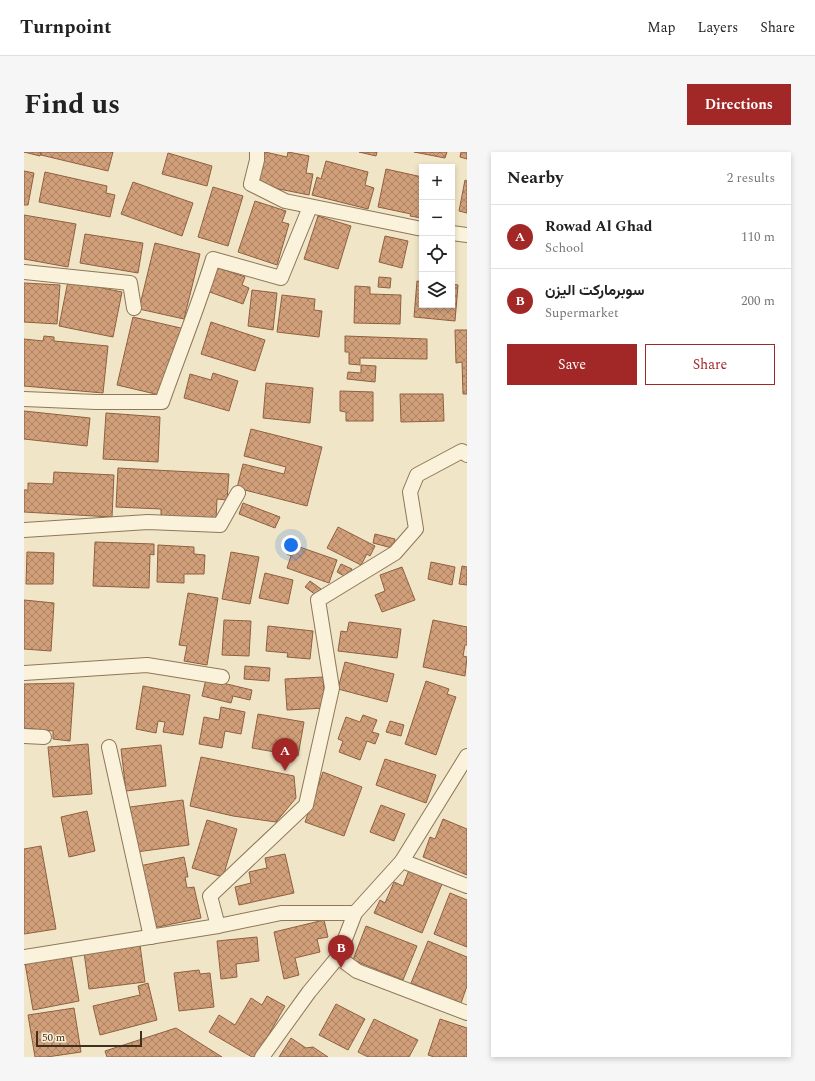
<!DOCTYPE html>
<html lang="en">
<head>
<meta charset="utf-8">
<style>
  body { margin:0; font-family:Spectral,Vazirmatn,serif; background:#f6f6f6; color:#222 }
  .controls { position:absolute; right:12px; top:12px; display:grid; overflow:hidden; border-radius:0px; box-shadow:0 2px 6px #0003 }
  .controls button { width:36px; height:36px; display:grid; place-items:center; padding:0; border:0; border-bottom:1px solid #e0e0e0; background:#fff; color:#222; font:20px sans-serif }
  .scale { position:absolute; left:12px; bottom:10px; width:106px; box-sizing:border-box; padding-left:4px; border:2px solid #3e2f1f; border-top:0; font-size:11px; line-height:14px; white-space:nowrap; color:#3e2f1f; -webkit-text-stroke:3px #f8efd7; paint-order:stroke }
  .you { position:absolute; left:267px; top:393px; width:14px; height:14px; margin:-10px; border:3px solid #fff; border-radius:50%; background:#1a73e8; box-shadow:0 0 0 6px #1a73e833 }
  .badge { display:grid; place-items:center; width:26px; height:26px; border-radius:50%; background:#a12827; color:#fff; font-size:13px; font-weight:700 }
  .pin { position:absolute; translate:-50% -33px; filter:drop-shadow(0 1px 2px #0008) }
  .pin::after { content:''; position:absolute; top:21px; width:14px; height:12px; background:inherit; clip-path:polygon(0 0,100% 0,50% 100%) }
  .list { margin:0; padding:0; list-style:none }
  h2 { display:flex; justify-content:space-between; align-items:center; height:52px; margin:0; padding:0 16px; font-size:17px }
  h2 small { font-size:13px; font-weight:400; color:#767676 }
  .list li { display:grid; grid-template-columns:26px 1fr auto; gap:12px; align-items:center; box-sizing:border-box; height:64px; padding:0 16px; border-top:1px solid #e0e0e0 }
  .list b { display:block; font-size:15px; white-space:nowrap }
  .list p { margin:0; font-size:13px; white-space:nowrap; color:#767676 }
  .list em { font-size:13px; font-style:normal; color:#767676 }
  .actions { display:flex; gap:8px; padding:12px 16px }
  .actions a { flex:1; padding:9px 0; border:1px solid #a12827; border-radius:0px; text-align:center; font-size:14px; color:#a12827 }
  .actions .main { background:#a12827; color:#fff }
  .icon { flex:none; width:22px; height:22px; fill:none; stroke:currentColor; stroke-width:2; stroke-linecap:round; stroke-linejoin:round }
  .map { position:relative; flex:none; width:443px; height:905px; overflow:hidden; border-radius:0px }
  header { display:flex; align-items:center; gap:24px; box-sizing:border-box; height:56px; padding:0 20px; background:#fff; border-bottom:1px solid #e0e0e0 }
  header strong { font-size:19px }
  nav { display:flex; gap:22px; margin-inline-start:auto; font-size:14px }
  .intro { display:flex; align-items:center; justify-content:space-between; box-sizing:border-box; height:96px; padding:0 24px }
  h1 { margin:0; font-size:28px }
  .button { padding:10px 18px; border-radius:0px; background:#a12827; color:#fff; font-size:14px; font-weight:700 }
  main { display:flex; gap:24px; padding:0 24px }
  aside { flex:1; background:#fff; border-radius:0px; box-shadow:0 2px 6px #0003 }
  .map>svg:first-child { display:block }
</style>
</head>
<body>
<header>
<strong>Turnpoint</strong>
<nav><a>Map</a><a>Layers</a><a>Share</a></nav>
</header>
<div class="intro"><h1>Find us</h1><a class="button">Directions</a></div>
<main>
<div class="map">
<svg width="443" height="905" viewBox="0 0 443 905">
  <defs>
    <pattern id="building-cross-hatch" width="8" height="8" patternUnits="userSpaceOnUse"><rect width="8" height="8" fill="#d1a07a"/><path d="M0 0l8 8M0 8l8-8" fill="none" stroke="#ab8363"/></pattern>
  </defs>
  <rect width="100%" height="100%" fill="#f1e5c7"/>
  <g fill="url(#building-cross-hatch)" stroke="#8f603f">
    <polygon points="0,0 17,0 16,4"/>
    <polygon points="17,0 89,0 84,19 17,3"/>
    <polygon points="241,0 263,5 264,0 285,4 282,21 289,22 285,43 230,32 238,16"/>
    <polygon points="335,0 353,0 352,4"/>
    <polygon points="390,0 423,0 421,6"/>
    <polygon points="437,0 443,0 443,7 436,5"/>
    <polygon points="144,1 188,14 183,34 138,22"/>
    <polygon points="302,9 344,20 341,33 350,36 344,57 288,43 293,25 297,27"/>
    <polygon points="362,17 398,25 398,66 386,64 387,62 354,55"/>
    <polygon points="0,19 10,21 4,53 0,53"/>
    <polygon points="21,20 83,34 82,41 91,43 86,65 15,50"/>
    <polygon points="441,28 443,29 443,61 435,59"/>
    <polygon points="109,30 169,51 158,84 97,62"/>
    <polygon points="189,35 219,44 204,94 174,85"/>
    <polygon points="231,49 262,59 258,70 265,72 253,113 214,100"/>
    <polygon points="0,63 52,72 44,115 0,107"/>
    <polygon points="294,64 327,74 314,117 280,107"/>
    <polygon points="61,82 119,91 114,121 56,111"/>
    <polygon points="361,84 384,89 378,116 355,110"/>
    <polygon points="131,91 176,102 160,167 115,157"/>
    <polygon points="192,115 221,125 218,133 225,136 219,152 183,139"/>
    <polygon points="355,125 367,126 366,136 354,135"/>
    <polygon points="44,129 98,140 89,185 35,174"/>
    <polygon points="393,129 398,130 398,153 428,153 428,132 434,133 431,169 390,165"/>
    <polygon points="0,131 36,133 33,172 0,170"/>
    <polygon points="331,134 346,135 346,142 377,143 376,172 330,171"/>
    <polygon points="228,138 253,141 249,178 224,174"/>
    <polygon points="258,143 291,147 290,158 298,159 295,185 253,180"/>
    <polygon points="109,165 161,177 140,244 93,233"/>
    <polygon points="187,170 241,188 231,219 177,202"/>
    <polygon points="431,178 443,178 443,242 439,242 438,210 432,211"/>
    <polygon points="20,184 30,185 30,189 84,194 79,241 0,234 0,187 19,189"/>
    <polygon points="321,184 403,187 403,207 336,206 336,213 325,212 325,200 321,200"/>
    <polygon points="337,213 352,214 351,230 323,227 324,220 337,221"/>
    <polygon points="189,221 214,229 205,259 160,246 166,222 187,228"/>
    <polygon points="242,231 289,236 286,271 239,266"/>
    <polygon points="316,239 349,240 349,269 322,269 322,260 316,259"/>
    <polygon points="376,242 419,242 420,269 377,270"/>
    <polygon points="0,259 66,266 63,294 0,287"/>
    <polygon points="82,261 136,265 134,310 79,307"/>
    <polygon points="227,277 298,295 283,354 213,336 219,312 260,322 262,315 220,304"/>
    <polygon points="94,316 205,322 203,348 193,347 192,368 137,365 137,357 92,355"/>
    <polygon points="30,320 90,323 88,365 0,360 0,338 4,338 4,331 29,332"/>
    <polygon points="219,351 256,365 251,376 215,362"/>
    <polygon points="314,375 351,394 346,404 343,402 337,413 303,396"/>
    <polygon points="351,382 371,387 368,396 349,391"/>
    <polygon points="71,390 130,392 130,403 126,402 125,436 69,434"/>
    <polygon points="267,392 313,408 305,431 263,416 267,404 263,402"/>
    <polygon points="134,393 170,395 170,402 181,403 180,422 160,422 160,431 133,430"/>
    <polygon points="3,400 30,401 29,432 2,432"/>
    <polygon points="207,400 235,405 226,452 198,447"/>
    <polygon points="407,410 431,415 428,433 404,427"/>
    <polygon points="317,412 328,417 324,426 313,420"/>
    <polygon points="438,414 443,415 443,433 435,432"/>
    <polygon points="378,415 391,448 358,460 351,443 361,439 356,423"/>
    <polygon points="241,421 269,428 264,452 235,446"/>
    <polygon points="286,429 297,437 292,443 281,435"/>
    <polygon points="164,441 194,446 183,513 160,509 163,494 155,493"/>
    <polygon points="0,448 30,451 27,499 0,497"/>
    <polygon points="200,468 227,469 225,504 198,503"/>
    <polygon points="409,468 443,475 443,493 441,493 439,504 443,505 441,524 399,515"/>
    <polygon points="325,470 377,477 373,506 314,499 317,479 323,480"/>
    <polygon points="244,474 289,479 286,507 263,505 264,501 242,499"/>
    <polygon points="321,510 370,522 363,550 314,537"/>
    <polygon points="221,514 246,516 245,529 220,527"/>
    <polygon points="299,525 301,556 263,558 261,527"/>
    <polygon points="182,527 228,538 226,548 209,544 207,551 178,544"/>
    <polygon points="402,529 425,537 423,542 432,545 412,603 381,592"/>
    <polygon points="50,531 46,589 29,587 29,579 0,576 0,532"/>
    <polygon points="119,534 166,543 159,583 139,580 141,570 134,569 132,581 112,577"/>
    <polygon points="197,555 221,560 217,582 201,579 198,596 175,592 180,565 195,568"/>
    <polygon points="234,562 280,570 274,604 228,596"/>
    <polygon points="339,563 353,568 348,580 355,582 351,592 343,589 336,608 315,600 319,589 314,587 322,565 336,570"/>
    <polygon points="366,569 380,573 377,584 362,580"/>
    <polygon points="64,592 68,642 29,645 24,595"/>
    <polygon points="137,593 142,634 102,639 97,597"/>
    <polygon points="177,605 270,624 272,646 252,670 209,664 166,654"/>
    <polygon points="361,607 412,623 402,651 352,633"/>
    <polygon points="299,620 338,635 320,684 281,670"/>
    <polygon points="159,648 165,693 112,700 106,655"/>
    <polygon points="357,653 381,662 370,689 346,680"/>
    <polygon points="63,659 71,699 45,705 37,665"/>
    <polygon points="419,667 443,677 443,723 399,705 406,685 411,687"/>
    <polygon points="183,668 213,677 199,725 168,716"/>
    <polygon points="17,694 32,777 0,782 0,697"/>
    <polygon points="261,702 270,741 215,753 211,735 227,731 225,720 243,716 241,706"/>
    <polygon points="160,705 164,725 161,725 163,736 170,735 177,766 129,776 115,714"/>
    <polygon points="385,718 418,732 398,781 350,761 356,748 361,751 370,730 379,734"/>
    <polygon points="426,741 443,748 443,795 410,782"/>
    <polygon points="300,768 304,785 293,787 296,800 271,806 275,823 260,827 250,780"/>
    <polygon points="342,774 393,794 379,828 329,808"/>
    <polygon points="233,785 235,809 212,812 213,825 197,827 193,789"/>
    <polygon points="404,789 443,805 443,834 437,851 387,831"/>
    <polygon points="116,793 121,830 65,837 60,800"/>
    <polygon points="47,803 55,849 9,858 1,811"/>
    <polygon points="175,818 176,822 186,821 190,855 155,859 150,821"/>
    <polygon points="124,831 133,868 76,883 69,854 116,843 114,834"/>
    <polygon points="243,844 261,854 232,905 228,905 185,880 195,863 211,873 227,846 238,853"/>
    <polygon points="312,852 341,867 324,898 295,883"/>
    <polygon points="50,856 57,900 23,905 11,905 4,863"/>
    <polygon points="350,867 394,888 385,905 344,905 334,900"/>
    <polygon points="416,867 443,876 443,905 410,905 404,903"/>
    <polygon points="152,876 198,905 83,905 81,899"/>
    <polygon points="267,886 282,896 289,895 304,905 255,905"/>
  </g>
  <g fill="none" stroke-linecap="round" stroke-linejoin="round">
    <g stroke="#8e775a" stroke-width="16">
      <g id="minor">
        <polyline points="233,0 233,8 227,32 261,49 398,77"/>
        <polyline points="428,81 443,83"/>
        <polyline points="0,120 106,131 110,156"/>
        <path d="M0,247L72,250H138C155,202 174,155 189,107L257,126L286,55"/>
        <polyline points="0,378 124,370 196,373 214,341"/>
        <polyline points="0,521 123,513 198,525"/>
        <polyline points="0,584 20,585"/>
        <polyline points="85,595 127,785"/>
        <polyline points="378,709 443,734"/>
        <polyline points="331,761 257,761 194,774 186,744 282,653 308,536 294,448 371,401 392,377 386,340 393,323 438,299 443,303"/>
        <polyline points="0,805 194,774"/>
        <polyline points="314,805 333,819 443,861"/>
        <polyline points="238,905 285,840 314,805 331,761 378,709 443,604"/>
      </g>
    </g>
    <use href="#minor" stroke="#fbf2db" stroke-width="14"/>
  </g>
</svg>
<div class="controls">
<button>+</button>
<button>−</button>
<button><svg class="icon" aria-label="locate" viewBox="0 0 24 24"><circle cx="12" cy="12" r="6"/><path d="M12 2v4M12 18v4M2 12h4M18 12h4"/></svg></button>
<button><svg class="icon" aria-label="layers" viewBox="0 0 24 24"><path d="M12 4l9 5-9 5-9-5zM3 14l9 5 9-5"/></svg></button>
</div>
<div class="scale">50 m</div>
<div class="you"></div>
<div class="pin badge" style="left:261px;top:619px">A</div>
<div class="pin badge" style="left:317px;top:816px">B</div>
</div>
<aside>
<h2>Nearby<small>2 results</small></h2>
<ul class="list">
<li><span class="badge">A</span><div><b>Rowad Al Ghad</b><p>School</p></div><em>110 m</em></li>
<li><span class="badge">B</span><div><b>سوبرماركت اليزن</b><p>Supermarket</p></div><em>200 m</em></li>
</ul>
<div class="actions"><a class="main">Save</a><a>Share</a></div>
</aside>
</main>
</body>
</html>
